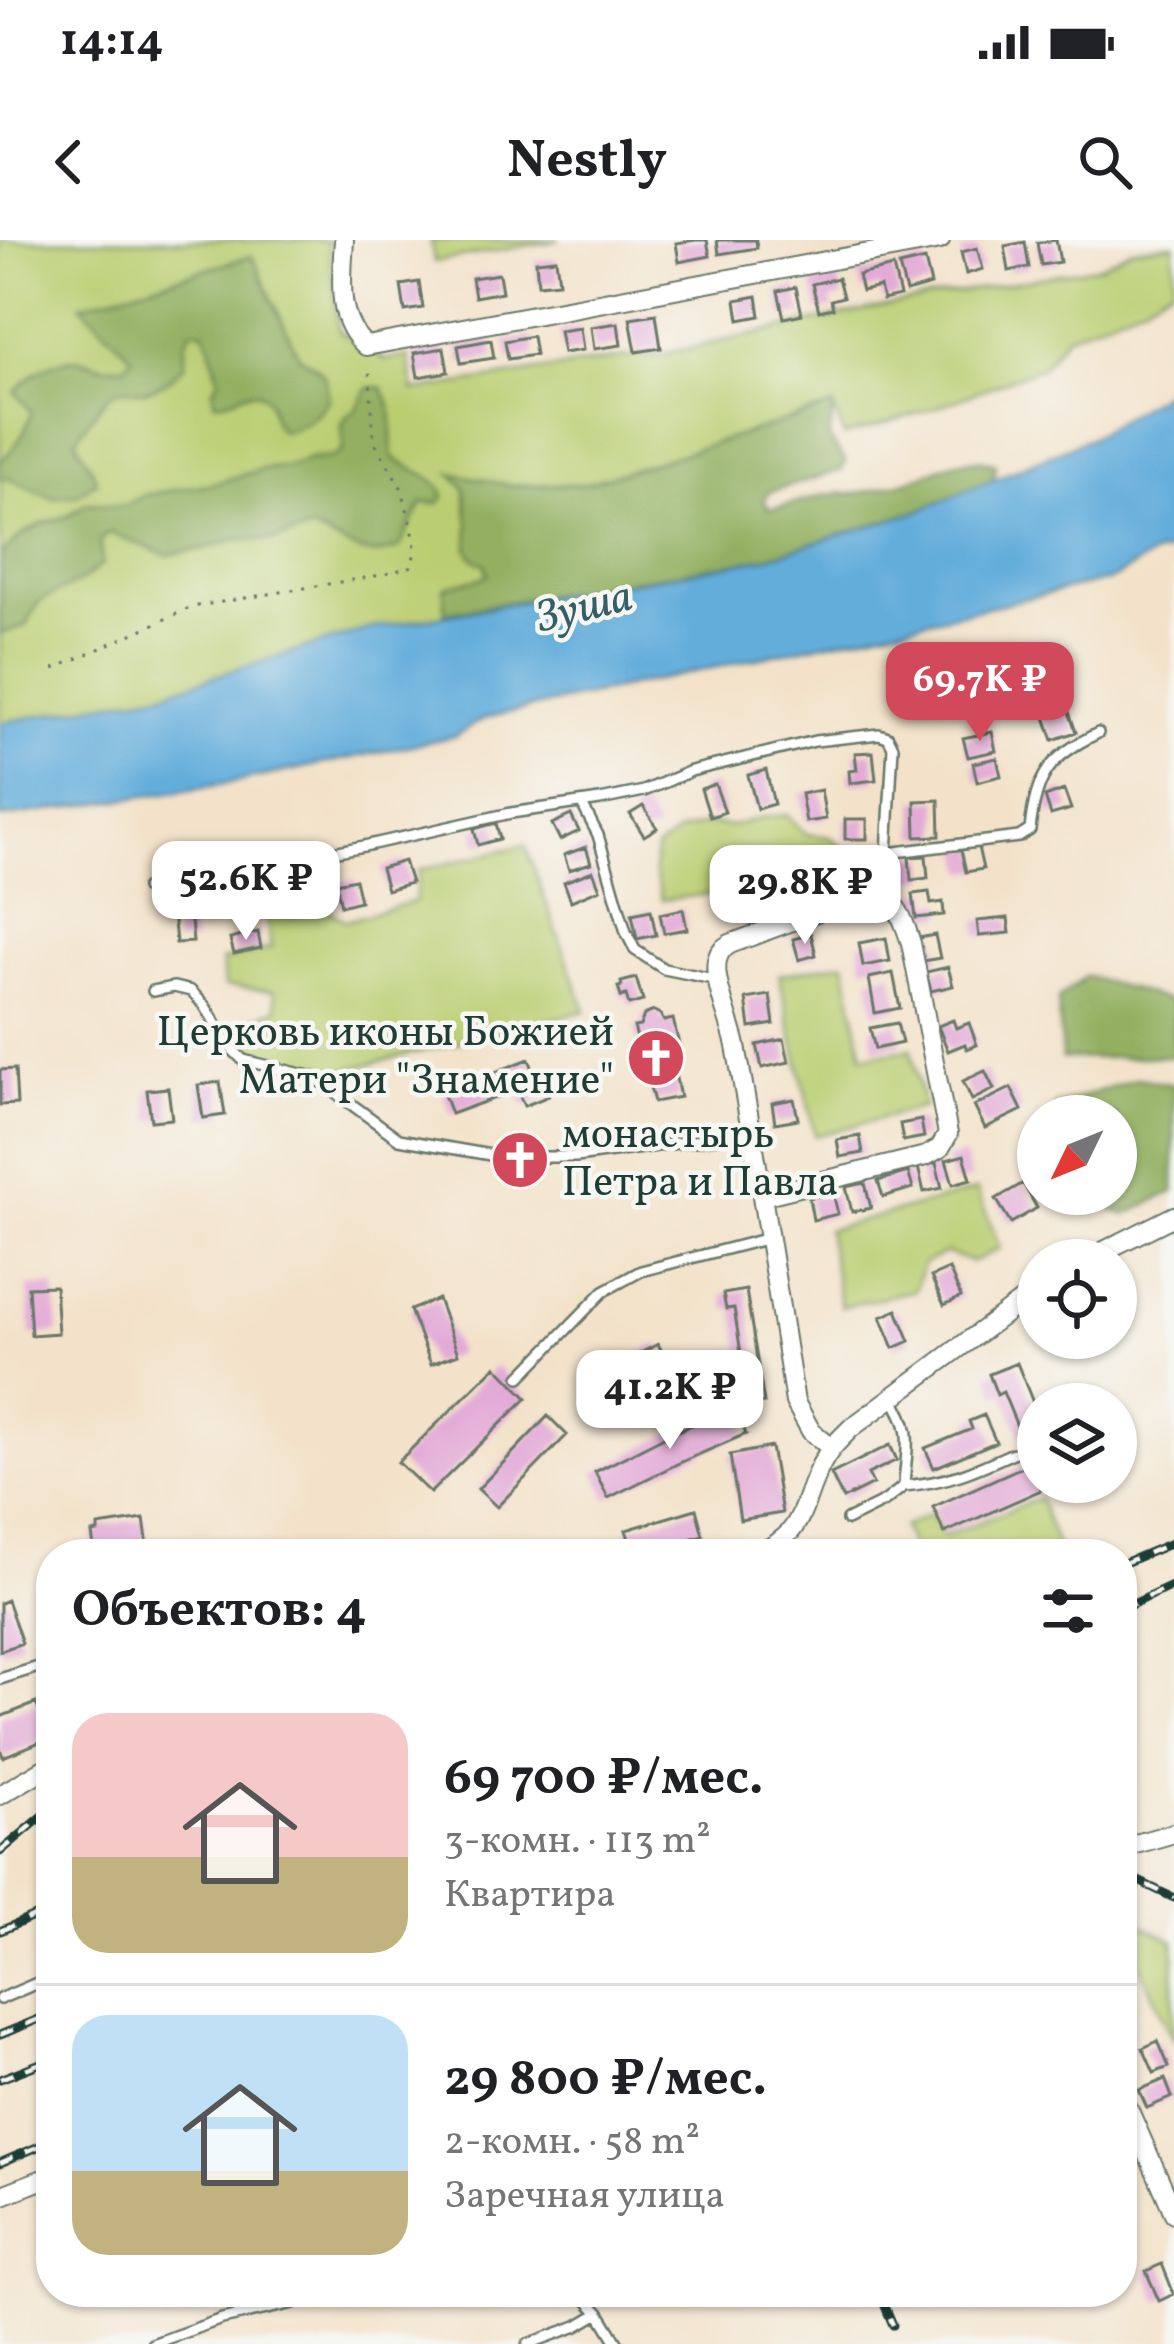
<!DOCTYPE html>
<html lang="ru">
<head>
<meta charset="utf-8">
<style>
  :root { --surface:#fff; --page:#f6f6f6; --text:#202124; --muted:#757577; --line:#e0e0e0; --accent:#d1495b }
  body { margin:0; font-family:Vollkorn,serif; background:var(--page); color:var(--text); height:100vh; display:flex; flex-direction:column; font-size:45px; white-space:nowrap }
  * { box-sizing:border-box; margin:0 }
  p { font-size:39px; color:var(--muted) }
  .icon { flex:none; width:66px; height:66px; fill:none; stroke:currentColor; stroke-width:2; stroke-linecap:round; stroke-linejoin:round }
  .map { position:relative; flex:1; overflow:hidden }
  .side { position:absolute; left:36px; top:1299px; width:1101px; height:768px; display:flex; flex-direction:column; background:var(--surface); border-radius:48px; box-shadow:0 3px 9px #0004 }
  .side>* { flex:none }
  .needle { width:78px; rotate:227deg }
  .tools { position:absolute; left:1017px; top:855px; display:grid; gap:24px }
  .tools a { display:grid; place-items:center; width:120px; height:120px; border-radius:50%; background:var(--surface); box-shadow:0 3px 9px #0004; font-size:60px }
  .price { position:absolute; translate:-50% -102px; padding:0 27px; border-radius:24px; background:#fff; color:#222; font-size:39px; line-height:78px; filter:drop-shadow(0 3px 6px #0008) }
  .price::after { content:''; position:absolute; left:50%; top:72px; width:36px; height:27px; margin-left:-18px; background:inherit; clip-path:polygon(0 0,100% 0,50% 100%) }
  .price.current { background:var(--accent); color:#fff }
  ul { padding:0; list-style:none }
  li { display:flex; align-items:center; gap:36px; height:300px; padding:0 36px }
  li+li { border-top:3px solid var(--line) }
  li span { display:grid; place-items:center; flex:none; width:336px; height:240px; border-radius:36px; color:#555 }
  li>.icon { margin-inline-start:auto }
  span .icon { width:144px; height:144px; fill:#fffc; stroke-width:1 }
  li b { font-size:51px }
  h2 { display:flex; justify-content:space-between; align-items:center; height:144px; padding:0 36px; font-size:51px }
  .status { display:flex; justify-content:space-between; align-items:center; height:84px; padding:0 60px; background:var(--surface); direction:ltr }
  .status svg { height:33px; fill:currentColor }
  header { display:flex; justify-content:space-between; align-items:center; height:156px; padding:0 36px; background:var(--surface); font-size:54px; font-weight:700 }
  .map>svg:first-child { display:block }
  .green { fill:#bacd70; stroke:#6c8552; stroke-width:3 }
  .forest { fill:#93b062; stroke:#59764b; stroke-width:3 }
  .water { fill:#64addb; stroke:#427588; stroke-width:3 }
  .building { fill:#e3aad7 }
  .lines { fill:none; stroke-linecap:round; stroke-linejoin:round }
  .service-casing { stroke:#697768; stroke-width:14 }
  .minor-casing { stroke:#697768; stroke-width:22 }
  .path { stroke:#697768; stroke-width:3; stroke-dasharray:3 9; stroke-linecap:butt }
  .service { stroke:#fff; stroke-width:9 }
  .minor { stroke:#fff; stroke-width:18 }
  .rail-casing { stroke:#1f3d34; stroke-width:9 }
  .rail { stroke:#f6f6f2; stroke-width:4.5; stroke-dasharray:14; stroke-linecap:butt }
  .labels { text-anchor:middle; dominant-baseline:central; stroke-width:9; stroke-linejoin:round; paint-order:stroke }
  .poi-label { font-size:42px; fill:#1f3d34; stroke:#f6f6f2; text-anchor:end }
  .water-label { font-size:45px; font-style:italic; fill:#345f66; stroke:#f6f6f2 }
</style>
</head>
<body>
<div class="status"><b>14:14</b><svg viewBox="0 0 49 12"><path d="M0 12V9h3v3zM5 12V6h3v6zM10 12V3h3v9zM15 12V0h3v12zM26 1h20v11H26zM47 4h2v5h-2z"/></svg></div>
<header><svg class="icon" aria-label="back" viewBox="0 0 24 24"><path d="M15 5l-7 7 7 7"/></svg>Nestly<svg class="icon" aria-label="search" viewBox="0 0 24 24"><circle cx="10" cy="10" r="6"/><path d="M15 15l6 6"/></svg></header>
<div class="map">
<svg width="1174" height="2104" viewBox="0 0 1174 2104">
  <rect width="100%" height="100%" fill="#f6f6f2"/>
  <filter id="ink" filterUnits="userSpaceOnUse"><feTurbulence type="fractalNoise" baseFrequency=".00833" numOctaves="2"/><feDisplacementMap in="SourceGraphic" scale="24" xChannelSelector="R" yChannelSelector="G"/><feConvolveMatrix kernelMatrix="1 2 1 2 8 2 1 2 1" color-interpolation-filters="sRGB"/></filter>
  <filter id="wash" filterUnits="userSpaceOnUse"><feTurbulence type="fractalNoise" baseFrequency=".004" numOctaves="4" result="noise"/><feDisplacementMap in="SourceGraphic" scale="48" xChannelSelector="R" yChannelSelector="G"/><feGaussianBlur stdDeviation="2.7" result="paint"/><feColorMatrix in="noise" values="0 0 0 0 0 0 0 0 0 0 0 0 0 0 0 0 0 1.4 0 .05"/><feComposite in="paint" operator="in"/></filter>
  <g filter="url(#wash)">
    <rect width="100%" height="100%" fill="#f3e2c9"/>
    <path class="green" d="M0,0H328L339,91L385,120L408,116L414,151L627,117L663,114L886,66L1100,26L1132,9L1174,4V45L1143,64L1066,96L1042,127L932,169L844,196L833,166L585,244L505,245L532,359L368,389L161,453L0,483Z
      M431,0H560L434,22Z
      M787,575L806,594L830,597L840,605L842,624L789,641C773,629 760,617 740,628L734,651L662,660L654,631L656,609L679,592L706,584L732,586L759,578Z
      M525,605L586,771L345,830L260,818L242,807L241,783L277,769L274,751L224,746L222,721L271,708L266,675L295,676L317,663L346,681L415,661L419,630Z
      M845,722L863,816L911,809L924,867L815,896L779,735Z
      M977,950L1000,1008L973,1022L946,1013L923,1024L915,1050L841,1067L827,990Z
      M1039,1258L1060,1314H914L903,1287L930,1274L943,1297Z
      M1126,1677L1174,1701V1801L1130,1702Z"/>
    <path class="forest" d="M252,16L298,115L318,128L325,137L329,159C319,175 300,190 281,191C268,179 275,165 263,155C248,144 234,164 214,161L213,149L219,139L209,102L203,91L192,90L185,101V125C174,136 158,150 143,151C132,151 124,146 113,152C103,157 84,188 76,199C81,215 94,226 96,242L76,255L53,258L7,238L0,239V221C16,208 27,191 31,171L15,152C31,133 60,114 86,121C105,126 103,127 125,126L132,117L81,65Z
      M381,147C397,167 390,193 393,217C410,231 436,233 444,256L439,263H422L400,306C369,325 342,302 312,290L274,300L237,299L203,309L167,315L110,293L100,299L102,324L82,340L38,362L27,385L0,394V316L23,294L44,283L68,276L87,263L124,266L145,255L216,243L262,229L287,227L311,219L334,217L343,209L342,184L347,176L357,169L368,148Z
      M834,166L829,198L845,221L842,230L769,252L764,259L769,269C791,266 811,257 833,254C850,251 834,255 852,254C866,253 883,247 897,244C933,235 956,211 996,224L993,240L916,272L765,318L445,373L444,348C458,340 473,343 488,335L485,324L474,319L468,309L469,285L465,248L451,233L513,246L585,244Z
      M1086,736L1174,762V816L1062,819L1058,759Z
      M1138,838L1174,845V951L1125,975L1077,954H1116V876H1058L1055,866Z"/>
    <path class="water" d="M1174,146V310L1155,314L1110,340L485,478L455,496L231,543L0,578V483L161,453L368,389L765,318L916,272L1090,198Z"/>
    <g id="blocks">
      <path class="building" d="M696,0H707L710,16L679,22L676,3Z
        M717,0H756L757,8L719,14Z
        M1056,0L1060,22L1041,25L1037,3Z
        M1025,2L1029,27L1009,31L1005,6Z
        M977,8L983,29L966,34L961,12Z
        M556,19L559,42L538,44L536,21Z
        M925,20L931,45L906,52L899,26Z
        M893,27L900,56L883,60L880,47L862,51L858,35Z
        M499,34L502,52L475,57L472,38Z
        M838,38L843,57L831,60L833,68L819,71L812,44Z
        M419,42L423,68L405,71L401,45Z
        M796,47L802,74L784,78L778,51Z
        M757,56L760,76L739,80L736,60Z
        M656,74L661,108L636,112L630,78Z
        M618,83L621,105L594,109L591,87Z
        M580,88L583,110L563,113L559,91Z
        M532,96L535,115L508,119L505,101Z
        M491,100L494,118L461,123L458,106Z
        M444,108L448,132L418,137L414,113Z
        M1067,466L1076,492L1053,500L1044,474Z
        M992,492L996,511L968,517L963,498Z
        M873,512L876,540L850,543L849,531L857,530L855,513Z
        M997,518L1001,536L977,542L973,523Z
        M766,530L774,564L757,569L748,535Z
        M715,544L725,572L710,577L701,549Z
        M821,550L826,579L806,582L801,554Z
        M1064,550L1071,569L1051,575L1045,557Z
        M939,560L940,596L916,597L915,561Z
        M643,566L657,588L644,596L630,574Z
        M571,575L579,591L560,600L552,584Z
        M845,579H867V599H845Z
        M496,583L500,599L478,605L474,589Z
        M586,607L591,623L569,630L564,615Z
        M978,607L983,629L966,632L961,610Z
        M926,616L928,638L911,640L909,617Z
        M404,621L411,643L387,650L381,628Z
        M321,627L327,648L305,654L300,632Z
        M593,631L600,649L571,661L564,642Z
        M764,634L771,659L755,663L749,639Z
        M355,639L360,661L341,666L336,643Z
        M929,652L931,664L943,662L944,675L916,678L913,654Z
        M683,669L687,689L664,693L660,674Z
        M190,670L193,702L176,703L173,672Z
        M651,670L656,695L637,699L632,674Z
        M1008,678L1010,693L979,696L977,681Z
        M258,692L261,708L234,714L230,699Z
        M811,694L816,715L799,720L793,699Z
        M935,695L940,718L923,721L919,698Z
        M886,698L890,721L863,726L859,703Z
        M948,727L953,746L931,751L926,732Z
        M893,733L900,768L875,773L869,738Z
        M636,738L643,761L629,765L626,755L621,757L618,747L622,746L621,742Z
        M770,755L774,784L750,788L746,759Z
        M654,771L660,774L664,781L673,779L681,813L671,815L680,857L654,862L634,787L640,786L644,775Z
        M953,780L956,788L969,783L977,805L967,809L965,804L948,811L938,786Z
        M897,783L902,803L875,809L870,788Z
        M784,799L789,822L762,828L757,805Z
        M529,819L538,842L543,840L549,856L524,866L517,850L451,874L443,852Z
        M15,829L17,864L0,865V830Z
        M985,831L994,849L972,860L963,841Z
        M220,842L225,875L203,878L198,845Z
        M168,848L172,879L151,881L147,850Z
        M1011,848L1022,870L985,888L974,866Z
        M794,859L798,879L775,883L772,863Z
        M921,880L924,897L903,901L900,884Z
        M860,896L863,913L840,917L837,900Z
        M964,915L971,939L953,944L946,920Z
        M936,923L942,948L924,952L918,927Z
        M908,932L913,948L883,957L878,941Z
        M865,943L871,968L852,972L846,947Z
        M1023,943L1037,968L1011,983L996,959Z
        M833,953L838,974L813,980L809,958Z
        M949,1029L961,1057L944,1065L931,1037Z
        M55,1046L58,1093L31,1095L28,1047Z
        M746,1050L764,1163L737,1167L734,1148L746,1146L734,1068L726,1069L723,1054Z
        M438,1059L458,1114L431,1124L410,1070Z
        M897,1070L910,1101L894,1108L881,1077Z
        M658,1104L671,1128L614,1159L601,1134Z
        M1017,1123L1038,1175V1189L1021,1196L1003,1152L997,1155L989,1134Z
        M496,1126L527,1158L430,1253L398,1222Z
        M734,1167L746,1194L679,1223L608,1258L595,1232L668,1195Z
        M984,1175L996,1202L934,1228L925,1208L972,1189L969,1181Z
        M548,1176L567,1195L497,1267L478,1249Z
        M890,1205L897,1220L868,1234L873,1244L843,1259L831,1234Z
        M771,1207L782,1273L740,1280L730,1215Z
        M1029,1224L1041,1250L944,1293L933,1267Z
        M696,1269L703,1295L656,1309L657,1313L654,1314H634L626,1290Z
        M144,1279L149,1314H118L117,1308L101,1310L100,1307L94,1308L92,1293L98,1292V1286Z
        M7,1360L22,1403L0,1411V1363Z
        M36,1463L50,1498L3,1517L0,1508V1477Z
        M1158,1801L1169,1827L1154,1833L1143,1808Z
        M1165,1839L1172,1857L1147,1868L1139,1850Z
        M1162,2024L1174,2054L1159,2061L1146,2031Z"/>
    </g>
  </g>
  <g filter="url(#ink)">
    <use href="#blocks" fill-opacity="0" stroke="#697768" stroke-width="3"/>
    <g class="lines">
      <g class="service-casing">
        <path id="service" d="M582,564L598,595L626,692L635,710L664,729L718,740
          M887,613L1019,597L1030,590C1036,535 1049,517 1098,493
          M146,648L364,606L511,573L600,560L644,551L691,531L815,501L879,494L888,497L893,507L887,613L888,659
          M153,751L174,747L191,751L205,766L230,807L243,820L314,837L399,899L502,917H576L752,893
          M520,1137L604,1051L641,1031L769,998
          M904,1246C949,1242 973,1231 1013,1213
          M847,1280L885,1261L904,1246C906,1207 915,1192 892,1158
          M0,1439L51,1423
          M0,1759L51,1737
          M599,2073L618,2104
          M152,2104L222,2079L294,2063
          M528,2104L577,2086L599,2073L579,2052"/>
      </g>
      <g class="minor-casing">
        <path id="minor" d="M344,0C342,37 335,79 366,106L940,0
          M762,956L926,916L940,908L948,894L911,703C898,663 890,647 846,661L730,704C724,708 720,710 718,717C710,736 732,784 736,806C758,924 776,1043 795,1162L811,1191L831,1208
          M1086,1020L1174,976
          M757,1314C807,1293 800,1265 821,1225C828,1210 839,1200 851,1188L1038,1049
          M0,1555L51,1525
          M1122,1608L1174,1593
          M1122,1855L1174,1973
          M0,1956L51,1936"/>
      </g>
      <path class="path" d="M54,429L192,367L382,335L413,326L415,301L402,249L374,201L369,125"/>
      <use href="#service" class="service"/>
      <use href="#minor" class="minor"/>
      <g class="rail-casing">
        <path id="rail" d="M1122,1324L1174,1302
          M1122,1369L1174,1345
          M1122,1432L1128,1429
          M0,1612L51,1569
          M1122,1633L1174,1658
          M0,1691L51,1669
          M0,1795L51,1774
          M0,1839L51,1819
          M0,1923L51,1901
          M879,2052L893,2085"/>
      </g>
      <use href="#rail" class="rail"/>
    </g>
  </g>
  <defs>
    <g id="church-disc" transform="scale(3)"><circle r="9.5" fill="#d1495b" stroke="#f6f6f2"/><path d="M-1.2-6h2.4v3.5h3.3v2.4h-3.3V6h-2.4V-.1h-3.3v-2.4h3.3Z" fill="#fff"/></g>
  </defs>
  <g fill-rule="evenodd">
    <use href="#church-disc" x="656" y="818"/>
    <use href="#church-disc" x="520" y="920"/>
  </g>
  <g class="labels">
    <g class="poi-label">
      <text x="614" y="794">Церковь иконы Божией<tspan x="614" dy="48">Матери "Знамение"</tspan></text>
      <text x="562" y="896" text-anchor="start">монастырь<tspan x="562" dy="48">Петра и Павла</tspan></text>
    </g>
    <g class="water-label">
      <text transform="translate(585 369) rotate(-14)">Зуша</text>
    </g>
  </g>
</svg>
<div class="tools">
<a><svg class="needle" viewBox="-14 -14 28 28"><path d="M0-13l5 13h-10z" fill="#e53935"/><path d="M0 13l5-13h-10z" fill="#757577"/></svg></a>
<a><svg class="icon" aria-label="locate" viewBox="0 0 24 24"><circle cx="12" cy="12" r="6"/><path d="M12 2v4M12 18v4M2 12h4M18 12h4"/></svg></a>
<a><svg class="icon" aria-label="layers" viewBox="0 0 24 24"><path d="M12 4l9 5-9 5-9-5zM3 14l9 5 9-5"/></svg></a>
</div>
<b class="price current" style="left:980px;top:504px">69.7K ₽</b>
<b class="price" style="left:246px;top:703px">52.6K ₽</b>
<b class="price" style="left:805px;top:707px">29.8K ₽</b>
<b class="price" style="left:670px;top:1212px">41.2K ₽</b>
<section class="side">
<h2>Объектов: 4<svg class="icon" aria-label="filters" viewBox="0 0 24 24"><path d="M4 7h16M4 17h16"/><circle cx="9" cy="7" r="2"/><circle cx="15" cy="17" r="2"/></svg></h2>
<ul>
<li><span style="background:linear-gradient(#f6c9c9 60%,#c2b280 0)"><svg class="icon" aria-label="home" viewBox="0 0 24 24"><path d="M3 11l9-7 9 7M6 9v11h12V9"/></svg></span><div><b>69 700 ₽/мес.</b><p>3-комн. · 113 m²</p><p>Квартира</p></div></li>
<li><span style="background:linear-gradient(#bfe0f5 65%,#c2b280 0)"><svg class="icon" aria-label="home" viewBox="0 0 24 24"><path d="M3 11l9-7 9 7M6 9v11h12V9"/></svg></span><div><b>29 800 ₽/мес.</b><p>2-комн. · 58 m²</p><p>Заречная улица</p></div></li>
</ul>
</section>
</div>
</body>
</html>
